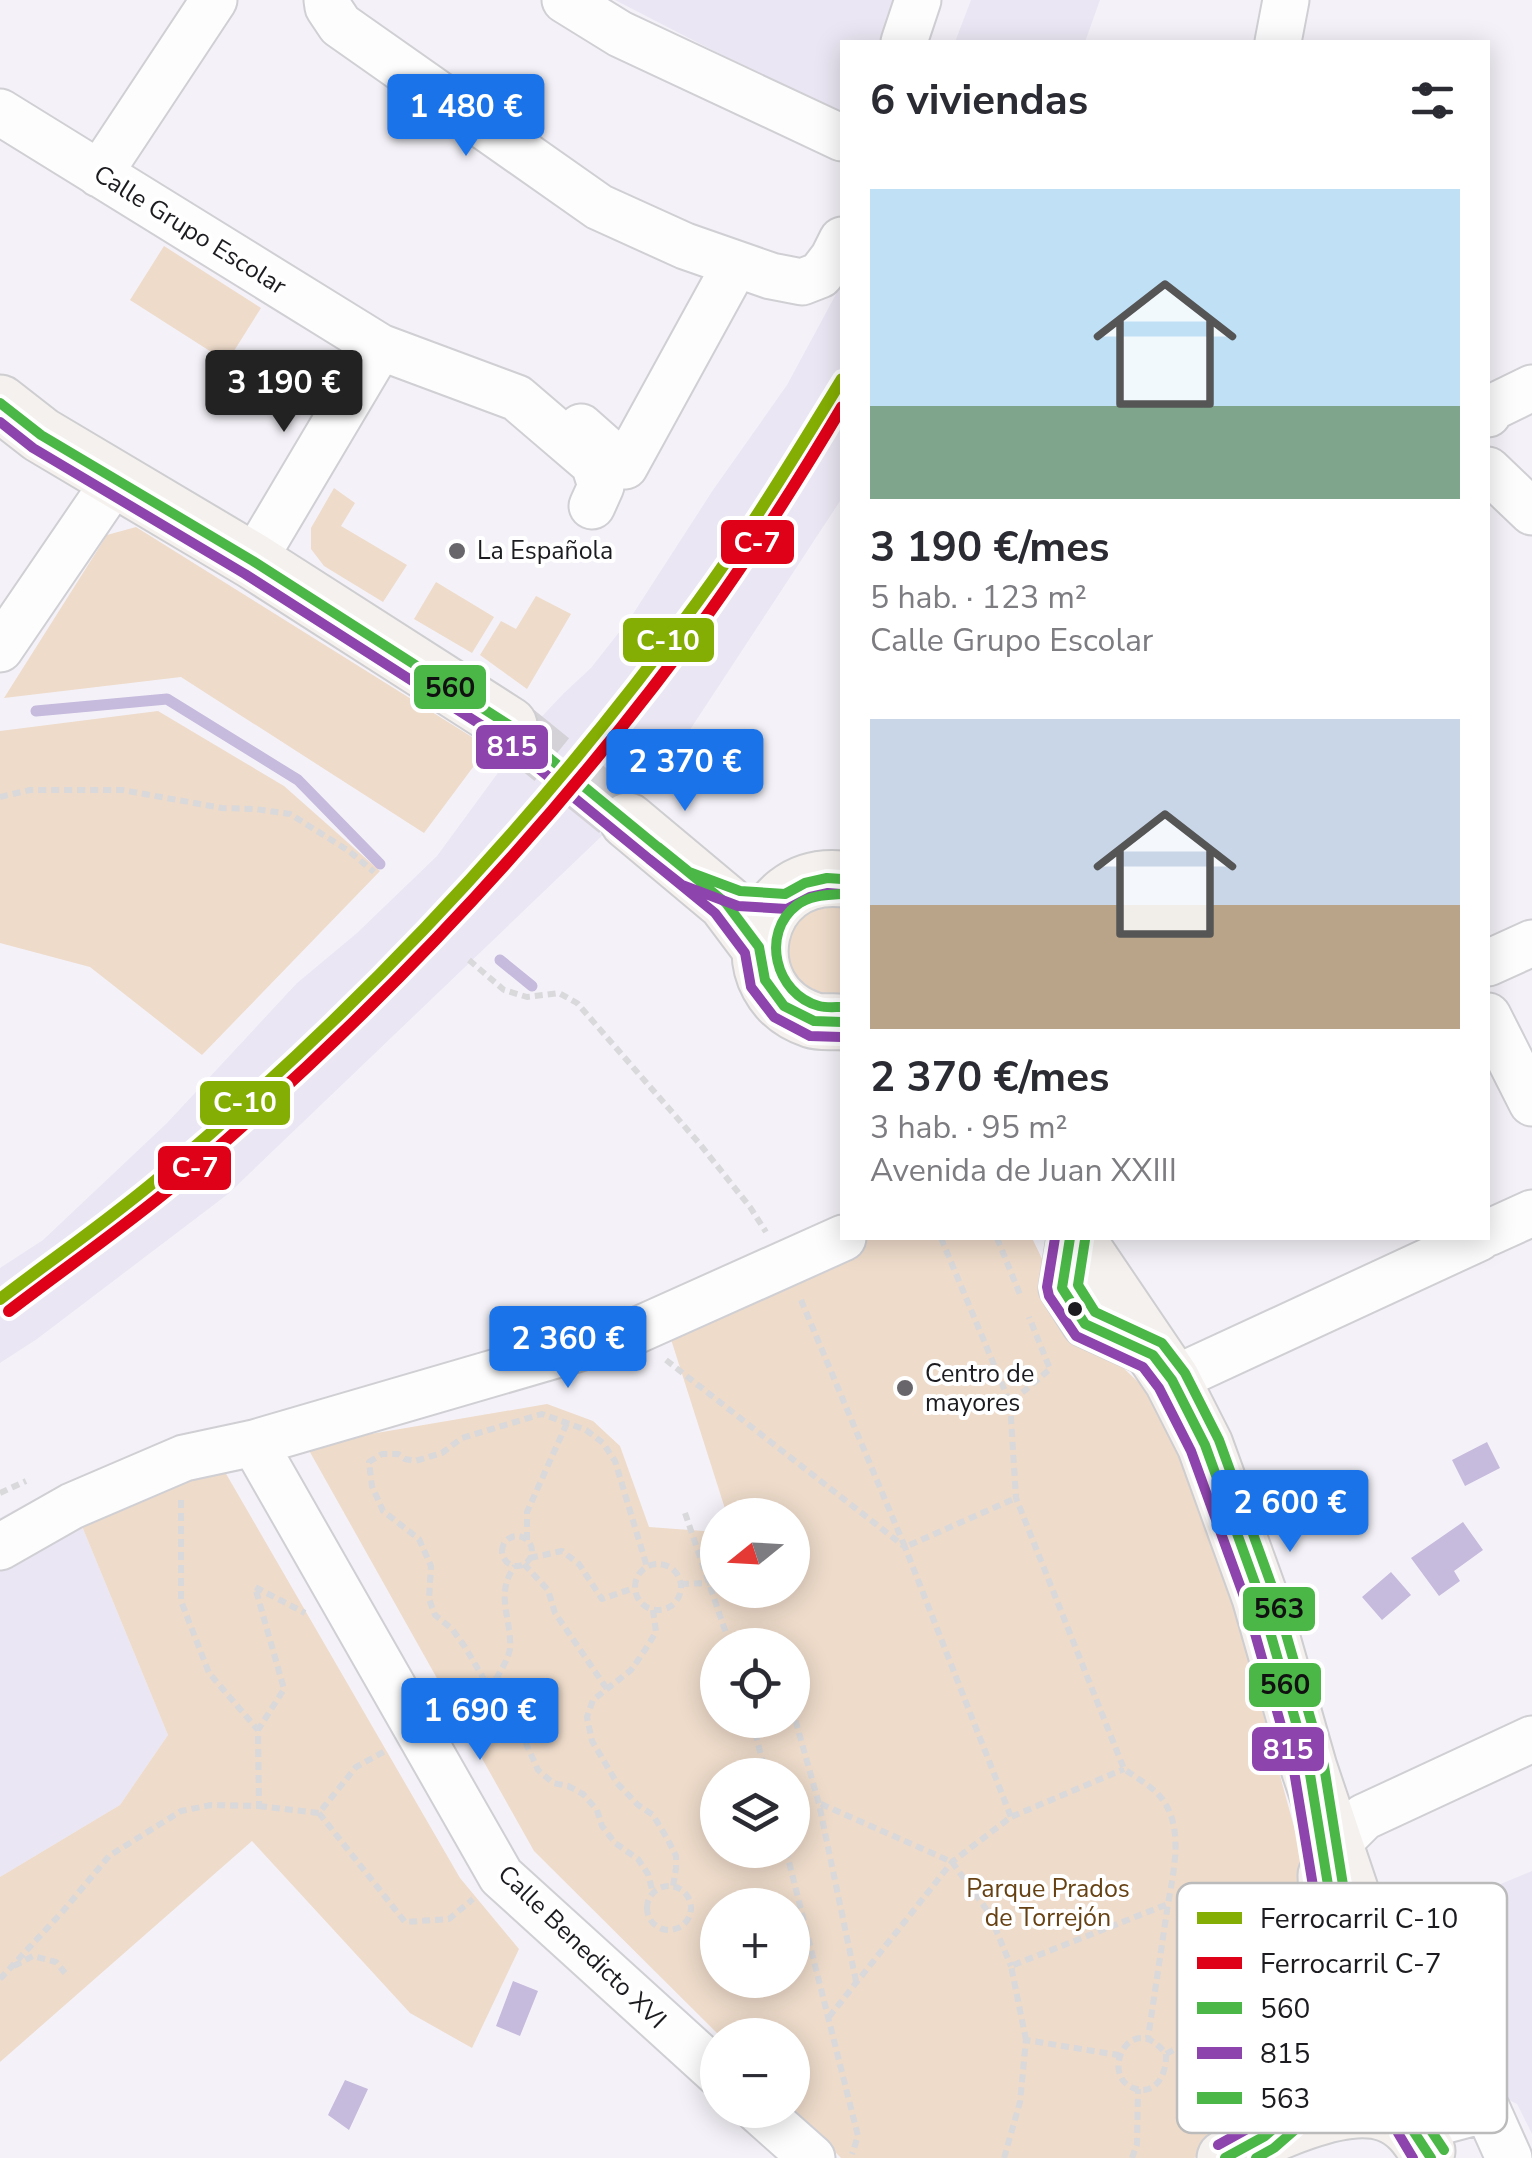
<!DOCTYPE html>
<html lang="es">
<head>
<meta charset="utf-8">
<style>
  :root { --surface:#fff; --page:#f7f7f7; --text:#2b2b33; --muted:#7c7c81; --accent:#1a73e8 }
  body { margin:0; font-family:"Nunito Sans",sans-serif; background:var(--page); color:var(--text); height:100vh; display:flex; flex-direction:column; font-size:38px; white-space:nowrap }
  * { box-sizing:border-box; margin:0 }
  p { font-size:32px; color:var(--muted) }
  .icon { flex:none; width:55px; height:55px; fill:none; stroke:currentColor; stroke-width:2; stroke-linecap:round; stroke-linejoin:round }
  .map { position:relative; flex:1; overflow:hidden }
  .panel { position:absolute; left:840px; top:40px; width:650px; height:1200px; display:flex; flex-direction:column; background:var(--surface); border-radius:0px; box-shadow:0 5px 25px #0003 }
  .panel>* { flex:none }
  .needle { width:65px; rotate:252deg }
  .tools { position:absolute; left:700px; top:1498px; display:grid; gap:20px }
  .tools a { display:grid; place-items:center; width:110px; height:110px; border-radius:50%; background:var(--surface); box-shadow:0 5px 25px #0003; font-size:50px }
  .price { position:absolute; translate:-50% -85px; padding:0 22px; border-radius:10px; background:var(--accent); color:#fff; font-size:32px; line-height:65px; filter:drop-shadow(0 2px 5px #0008) }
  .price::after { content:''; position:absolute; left:50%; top:60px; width:30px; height:22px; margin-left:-15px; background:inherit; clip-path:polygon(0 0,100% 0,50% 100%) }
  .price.on { background:#222; color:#fff }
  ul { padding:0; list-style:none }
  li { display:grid; align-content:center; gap:20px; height:530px; padding:0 30px }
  li span { display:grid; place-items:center; height:310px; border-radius:0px; color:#555 }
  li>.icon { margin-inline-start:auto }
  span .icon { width:180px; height:180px; fill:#fffc; stroke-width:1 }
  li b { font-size:42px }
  h2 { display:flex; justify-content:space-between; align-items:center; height:120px; padding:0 30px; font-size:42px }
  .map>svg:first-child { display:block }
  .built { fill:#eae6f3 }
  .green { fill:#eedbca; fill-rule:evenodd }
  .water { fill:#c6badd }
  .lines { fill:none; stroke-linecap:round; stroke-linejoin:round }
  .stream { stroke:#c6badd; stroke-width:11 }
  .major-tunnel { stroke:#d4d2d7; stroke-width:55; stroke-dasharray:55 28; stroke-linecap:butt }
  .minor-casing { stroke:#d0cfd3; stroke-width:49 }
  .major-casing { stroke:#cecdd0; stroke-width:59 }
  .path { stroke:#d9d8da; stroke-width:6; stroke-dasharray:8 5; stroke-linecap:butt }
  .minor { stroke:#fdfdfe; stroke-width:45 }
  .major { stroke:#f5f1ee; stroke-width:55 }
  .bus-1-casing { stroke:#fff; stroke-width:18 }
  .bus-2-casing { stroke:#fff; stroke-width:18 }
  .bus-3-casing { stroke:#fff; stroke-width:18 }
  .bus-1 { stroke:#4ab747; stroke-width:10 }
  .bus-2 { stroke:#8e44ad; stroke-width:10 }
  .bus-3 { stroke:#4ab747; stroke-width:10 }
  .rail-1-casing { stroke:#fff; stroke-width:20 }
  .rail-2-casing { stroke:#fff; stroke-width:20 }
  .rail-1 { stroke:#84ae03; stroke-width:12 }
  .rail-2 { stroke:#de0118; stroke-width:12 }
  .poi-dot { fill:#68666b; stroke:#fff; stroke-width:4 }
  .bus-dot { fill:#1c1b1f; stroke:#fff; stroke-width:4 }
  .labels { text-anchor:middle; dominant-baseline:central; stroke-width:8; stroke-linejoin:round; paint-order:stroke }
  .street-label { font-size:25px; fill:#1c1b1f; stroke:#fff }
  .poi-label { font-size:25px; fill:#1c1b1f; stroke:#fff; text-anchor:start }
  .park-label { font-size:25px; fill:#664113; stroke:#fff }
  .key { fill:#fff; stroke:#bbbbbc; stroke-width:2.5 }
  .key-label { font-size:28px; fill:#1c1b1f }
  .line-badge { stroke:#fff; stroke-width:4 }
  .badge-label { font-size:28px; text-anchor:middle; font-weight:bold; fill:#fff }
  .pale-badge-label { font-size:28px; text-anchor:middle; font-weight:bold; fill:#111 }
</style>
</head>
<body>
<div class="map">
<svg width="1532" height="2158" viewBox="0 0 1532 2158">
  <rect width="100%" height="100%" fill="#f4f2f8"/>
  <path class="built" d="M615,0H901L884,42H842V117Z
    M971,0H1100L1085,42H955Z
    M842,283V498L680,745L607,831L228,1194L37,1339L0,1363V1268L43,1240L167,1123L297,983L357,933L437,856L530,729L564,693L591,668L631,617L713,490L787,385Z
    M63,1484L77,1514L168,1735L120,1805L0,1877V1518Z
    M1532,1871V2134L1517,2104L1451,2070L1399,1926Z"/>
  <path class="green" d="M164,246L261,308L227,362L130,300Z
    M334,488L355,503L341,526L407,565L383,602L324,566L311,549V528Z
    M136,527L488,747L424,833L181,677L4,698L107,535Z
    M436,582L494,617L472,653L414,619Z
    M536,596L571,614L527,689L480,655L501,621L516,629Z
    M158,711L284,786L380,871L202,1055L90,967L0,943V731Z
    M842,898V1004L788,985L783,924L797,908Z
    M870,1238H1032L1057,1290L1082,1329L1152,1395L1181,1446L1237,1619L1299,1845L1308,1968L1299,2069L1242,2133L1194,2158H841L793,2108L792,2035H719L534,1851L306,1445L547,1404L593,1421L620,1446L649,1527L717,1532L718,1590H792V1515H727L669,1333ZM718,1645H792V1720H718ZM718,1775H792V1850H718ZM718,1905H792V1980H718Z
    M191,1469L225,1472L460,1878L519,1949L472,2048L410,2013L252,1841L0,2062V1877L120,1805L168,1735L77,1514Z"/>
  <path class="water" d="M1487,1442L1500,1468L1465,1486L1452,1460Z
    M1463,1522L1483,1550L1454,1571L1460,1581L1439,1596L1411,1558Z
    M1391,1572L1411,1595L1382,1620L1362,1597Z
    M513,1981L538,1991L520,2036L496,2026Z
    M345,2080L368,2089L349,2130L328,2115Z"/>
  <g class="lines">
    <path class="stream" d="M36,711L167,699L298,780L380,864
      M500,960L532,986"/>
    <path class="major-tunnel" d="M509,725L628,821"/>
    <g class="minor-casing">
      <path id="minor" d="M327,0L328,7L340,25L599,207L685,246L771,276L802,282L820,275L833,258L842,240
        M565,0L620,34L842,138
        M904,42L918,0
        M1278,42L1286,0
        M0,112L380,347L517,398L594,464L601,486L592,506
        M99,174L214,0
        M1488,414L1489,409L1532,388
        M581,427L625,466L726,282
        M1488,470L1532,512
        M253,561L380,347
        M0,649L116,479
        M1488,963L1532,943
        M1488,1016L1532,1103
        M1488,1233L1532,1213
        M1070,1238L1062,1288L1085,1324L1153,1355
        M1172,1380L1479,1238
        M254,1443L501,1876L718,2073
        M0,1547L72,1506L184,1458L254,1443L631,1333L843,1238
        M1336,1845L1364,1817L1532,1739
        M758,2110L812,2158
        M1412,2129L1487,2109L1509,2158"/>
    </g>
    <g class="major-casing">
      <path id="major" d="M0,403L41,435L253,561L509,725
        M628,821L726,903L759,947
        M842,879C752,870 728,992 812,1020C821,1023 833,1021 842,1022
        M1076,1238L1172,1380L1205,1445L1260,1597L1309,1768L1380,1979L1412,2129
        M1265,2136L1301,2105L1317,2080L1331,2041L1326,1875
        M1225,2158C1263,2137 1344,2097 1388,2114C1407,2121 1417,2136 1427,2151"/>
    </g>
    <path class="path" d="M0,797L30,790H122L222,808L255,809L290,814L349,851L374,872
      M469,960L504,990L527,997L559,993L577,1003L699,1143L750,1207L766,1232
      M941,1238L1010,1403L1050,1369L1029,1317
      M997,1238L1021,1297
      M801,1300L905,1547L1016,1498
      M666,1360L905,1547L1011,1817
      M1010,1403L1016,1498L1124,1769C1134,1776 1146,1783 1156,1792C1186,1821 1174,1869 1168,1904
      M0,1493L26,1481
      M181,1500V1601L209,1673L258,1730
      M685,1513L730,1645
      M502 1551a15 15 0 1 1 30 0a15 15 0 1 1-30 0Z
      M527,1540V1512L567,1423
      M530,1558L562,1551L579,1564L602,1599L634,1588
      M524,1564L548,1590L555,1613L607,1689
      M635 1587a23 23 0 1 1 46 0a23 23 0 1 1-46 0Z
      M681,1584L709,1583
      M653,1610L656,1632L645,1650L631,1670L593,1700L587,1717L592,1741L617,1783L638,1805L653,1815L668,1840L676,1856V1868L673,1887
      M496,1679C501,1670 509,1658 510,1648C512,1619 494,1594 515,1566
      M477 1696a17 17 0 1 1 34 0a17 17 0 1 1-34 0Z
      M485,1681L465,1647L452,1629L435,1615L429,1599L431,1566L419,1539L383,1511L372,1486L369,1462L382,1454H398L405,1459L415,1461L442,1453L462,1438L542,1414L586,1430L603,1443L615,1461L647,1567
      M792,1708L819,1804L856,1981
      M504,1710L519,1728L538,1770L553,1783L568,1786L583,1794L597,1810L602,1826L615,1843L638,1859L648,1874L653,1893
      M752,1720L766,1775
      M821,1804L952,1862L989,1913L1011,1966
      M259,1806L319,1813L356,1767L387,1750
      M319,1813L405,1922L449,1919L473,1899
      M786,1850L858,2136L852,2154
      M647 1908a22 22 0 1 1 44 0a22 22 0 1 1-44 0Z
      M14,1966L33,1956L56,1962L65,1973
      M0,1979L64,1910L109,1856L181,1811L211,1805L259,1806L258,1730L284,1689L255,1587L305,1613
      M829,2017L952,1862L1011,1817L1124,1769
      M1026,2040L1011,1966L1168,1904L1148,2038
      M1166,2054C1167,2071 1158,2095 1136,2089C1097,2078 1130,2007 1166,2054L1222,2023L1288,2006
      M1004,2158L1020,2102L1026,2040L1118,2055
      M1132,2158L1137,2144L1138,2089"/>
    <use href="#minor" class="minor"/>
    <use href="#major" class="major"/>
    <g class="bus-1-casing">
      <path id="bus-1" d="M0,403L41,435L253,561L509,725L726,903L759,947L765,980L784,1006L814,1021L842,1022
        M658,847L689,872L740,891L785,894L805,883L827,878L842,879
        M1070,1238L1062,1288L1085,1324L1153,1355L1172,1380L1205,1445L1260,1597L1309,1768L1328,1885L1331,2041L1317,2080L1301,2105L1265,2136L1225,2158
        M1364,1929L1380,1979L1412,2129L1431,2158"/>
    </g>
    <g class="bus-2-casing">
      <path id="bus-2" d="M0,422L33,448L245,574L500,737L715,913L745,953L751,987L774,1017L810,1036L841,1037
        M649,859L682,885L738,906L787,909L810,897L828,893L841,894
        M1055,1238L1047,1287L1049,1296L1076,1336L1143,1367L1159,1388L1191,1451L1246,1602L1294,1771L1313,1886L1316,2039L1303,2073L1290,2095L1256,2124L1218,2145
        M1350,1934L1365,1983L1398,2133L1413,2158"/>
    </g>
    <g class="bus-3-casing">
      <path id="bus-3" d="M842,894C827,895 810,895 797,905C760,933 775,994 819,1006C826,1008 835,1007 842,1007
        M1085,1240L1078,1285L1095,1312L1162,1343L1185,1373L1219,1440L1274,1592L1324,1766L1343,1885L1346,2043L1330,2087L1313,2114L1274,2148L1256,2158
        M1378,1924L1395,1976L1426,2123L1444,2150"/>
    </g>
    <use href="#bus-1" class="bus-1"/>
    <use href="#bus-2" class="bus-2"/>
    <use href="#bus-3" class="bus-3"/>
    <g class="rail-1-casing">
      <path id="rail-1" d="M0,1299C56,1256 115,1216 168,1170C367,1002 544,812 698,601C750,530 796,454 842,379"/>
    </g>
    <g class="rail-2-casing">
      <path id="rail-2" d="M9,1311C65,1268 123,1228 177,1183C377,1013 557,822 711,610C758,544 801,476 842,407"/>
    </g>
    <use href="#rail-1" class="rail-1"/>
    <use href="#rail-2" class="rail-2"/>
  </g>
  <g class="poi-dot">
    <circle cx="457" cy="551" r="10"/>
    <circle cx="905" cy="1388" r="10"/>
  </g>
  <circle class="bus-dot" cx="1075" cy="1309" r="9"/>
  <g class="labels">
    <g class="street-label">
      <text transform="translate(190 230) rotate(32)">Calle Grupo Escolar</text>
      <text transform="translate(582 1947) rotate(44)">Calle Benedicto XVI</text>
    </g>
    <g class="poi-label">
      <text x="477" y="551">La Española</text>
      <text x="925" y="1374">Centro de<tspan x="925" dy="29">mayores</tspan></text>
    </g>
    <g class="park-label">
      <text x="1048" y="1889">Parque Prados<tspan x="1048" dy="29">de Torrejón</tspan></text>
    </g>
  </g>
  <rect x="1177" y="1883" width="330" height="250" rx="15" class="key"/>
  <rect x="1197" y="1912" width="45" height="12" fill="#84ae03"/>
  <rect x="1197" y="1957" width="45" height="12" fill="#de0118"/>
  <rect x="1197" y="2002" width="45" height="12" fill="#4ab747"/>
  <rect x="1197" y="2047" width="45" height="12" fill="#8e44ad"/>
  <rect x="1197" y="2092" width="45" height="12" fill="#4ab747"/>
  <g class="key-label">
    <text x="1260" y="1928">Ferrocarril C-10</text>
    <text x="1260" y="1973">Ferrocarril C-7</text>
    <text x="1260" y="2018">560</text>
    <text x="1260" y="2063">815</text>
    <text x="1260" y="2108">563</text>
  </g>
  <g class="line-badge">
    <rect x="719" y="518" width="77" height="48" rx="10" fill="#de0118"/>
    <rect x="621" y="616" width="95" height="48" rx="10" fill="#84ae03"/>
    <rect x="412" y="663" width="76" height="48" rx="10" fill="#4ab747"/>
    <rect x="474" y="723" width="76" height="48" rx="10" fill="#8e44ad"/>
    <rect x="198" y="1079" width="94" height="48" rx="10" fill="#84ae03"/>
    <rect x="156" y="1144" width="77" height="48" rx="10" fill="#de0118"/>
    <rect x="1241" y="1585" width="76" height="48" rx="10" fill="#4ab747"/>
    <rect x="1247" y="1661" width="76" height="48" rx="10" fill="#4ab747"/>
    <rect x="1250" y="1725" width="76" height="48" rx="10" fill="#8e44ad"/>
  </g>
  <g class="badge-label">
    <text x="757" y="552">C-7</text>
    <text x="668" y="650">C-10</text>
    <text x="512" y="756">815</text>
    <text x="245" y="1112">C-10</text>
    <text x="195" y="1177">C-7</text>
    <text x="1288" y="1759">815</text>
  </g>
  <g class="pale-badge-label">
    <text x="450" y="697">560</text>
    <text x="1279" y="1618">563</text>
    <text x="1285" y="1694">560</text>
  </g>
</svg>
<div class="tools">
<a><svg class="needle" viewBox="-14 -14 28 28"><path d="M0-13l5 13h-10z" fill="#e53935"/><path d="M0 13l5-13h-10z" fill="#7c7c81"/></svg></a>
<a><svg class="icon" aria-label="locate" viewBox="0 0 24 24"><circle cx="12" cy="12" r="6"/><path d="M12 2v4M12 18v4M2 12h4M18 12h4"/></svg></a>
<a><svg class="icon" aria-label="layers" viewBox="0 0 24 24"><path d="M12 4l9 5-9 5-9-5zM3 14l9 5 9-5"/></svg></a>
<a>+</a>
<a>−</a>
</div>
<b class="price" style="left:466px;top:159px">1 480 €</b>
<b class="price on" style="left:284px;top:435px">3 190 €</b>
<b class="price" style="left:685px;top:814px">2 370 €</b>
<b class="price" style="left:568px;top:1391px">2 360 €</b>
<b class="price" style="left:1290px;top:1555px">2 600 €</b>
<b class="price" style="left:480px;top:1763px">1 690 €</b>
<section class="panel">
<h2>6 viviendas<svg class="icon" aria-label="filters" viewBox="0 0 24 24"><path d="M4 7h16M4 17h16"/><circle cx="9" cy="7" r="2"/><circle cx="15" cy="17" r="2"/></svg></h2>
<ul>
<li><span style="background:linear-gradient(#bfe0f5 70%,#7fa58c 0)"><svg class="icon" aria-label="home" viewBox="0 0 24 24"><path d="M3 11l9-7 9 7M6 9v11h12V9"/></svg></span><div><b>3 190 €/mes</b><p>5 hab. · 123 m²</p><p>Calle Grupo Escolar</p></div></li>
<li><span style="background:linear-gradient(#c9d6e8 60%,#b9a48a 0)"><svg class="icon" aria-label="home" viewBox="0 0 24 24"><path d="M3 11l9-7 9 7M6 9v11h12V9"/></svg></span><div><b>2 370 €/mes</b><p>3 hab. · 95 m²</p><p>Avenida de Juan XXIII</p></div></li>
</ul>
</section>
</div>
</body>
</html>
